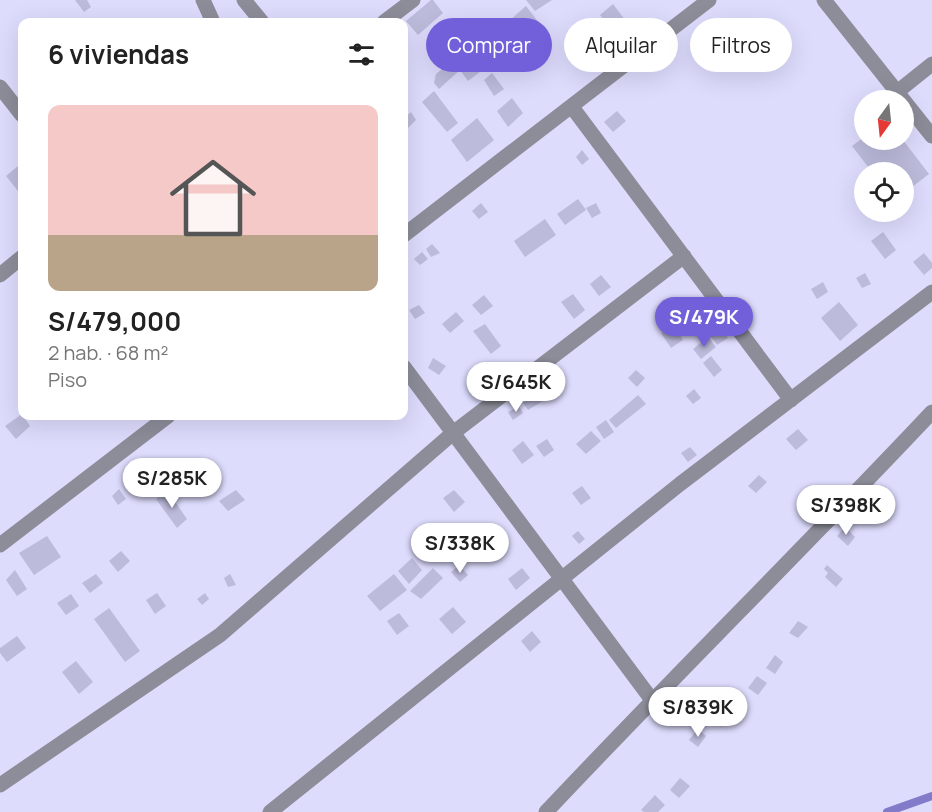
<!DOCTYPE html>
<html lang="es">
<head>
<meta charset="utf-8">
<style>
  :root { --surface:#fff; --page:#f2f2f2; --text:#222; --muted:#767676; --accent:#7260da }
  body { margin:0; font-family:Manrope,sans-serif; background:var(--page); color:var(--text); height:100vh; display:flex; flex-direction:column; font-size:22px; white-space:nowrap }
  * { box-sizing:border-box; margin:0 }
  p { font-size:20px; color:var(--muted) }
  .icon { flex:none; width:33px; height:33px; fill:none; stroke:currentColor; stroke-width:2; stroke-linecap:round; stroke-linejoin:round }
  .map { position:relative; flex:1; overflow:hidden }
  .sheet { position:absolute; left:18px; top:18px; width:390px; height:402px; display:flex; flex-direction:column; background:var(--surface); border-radius:12px; box-shadow:0 6px 24px #0002 }
  .sheet>* { flex:none }
  .hud { position:absolute; left:426px; top:18px; width:416px; height:54px; display:flex; gap:12px }
  .needle { width:39px; rotate:195deg }
  .tools { position:absolute; left:854px; top:90px; display:grid; gap:12px }
  .tools a { display:grid; place-items:center; width:60px; height:60px; border-radius:50%; background:var(--surface); box-shadow:0 6px 24px #0002; font-size:30px }
  .price { position:absolute; translate:-50% -51px; padding:0 14px; border-radius:21px; background:#fff; color:#222; font-size:20px; line-height:39px; filter:drop-shadow(0 2px 3px #0008) }
  .price::after { content:''; position:absolute; left:50%; top:36px; width:18px; height:14px; margin-left:-9px; background:inherit; clip-path:polygon(0 0,100% 0,50% 100%) }
  .price.on { background:var(--accent); color:#fff }
  ul { padding:0; list-style:none }
  li { display:grid; align-content:center; gap:12px; height:318px; padding:0 30px }
  li span { display:grid; place-items:center; height:186px; border-radius:12px; color:#555 }
  li>.icon { margin-inline-start:auto }
  span .icon { width:108px; height:108px; fill:#fffc; stroke-width:1 }
  li b { font-size:26px }
  h2 { display:flex; justify-content:space-between; align-items:center; height:72px; padding:0 30px; font-size:26px }
  .pill { padding:0 21px; border-radius:27px; background:var(--surface); box-shadow:0 6px 24px #0002; font-size:21px; line-height:54px }
  .pill.on { background:var(--accent); color:#fff }
  .map>svg:first-child { display:block }
  .lines { fill:none; stroke-linecap:round; stroke-linejoin:round }
  .stream { stroke:#817bca; stroke-width:8 }
  .building { fill:#bcbbdb }
  .minor { stroke:#8d8d9a; stroke-width:15 }
</style>
</head>
<body>
<div class="map">
<svg width="932" height="812" viewBox="0 0 932 812">
  <rect width="100%" height="100%" fill="#dddcfd"/>
  <g class="lines">
    <path class="stream" d="M887,812L932,796"/>
  </g>
  <path class="building" d="M75,0H87L91,7L84,12Z
    M431,0H433L443,13L418,35L406,21Z
    M526,0H552L535,11Z
    M613,4L632,29L618,40L600,15Z
    M526,6L540,24L524,38L510,20Z
    M498,26L514,45L489,66L479,55L492,45L486,38Z
    M476,57L485,68L468,81L460,70Z
    M452,61L460,70L439,89L434,83L436,74Z
    M492,73L504,89L494,96L484,80Z
    M434,91L458,123L447,132L422,102Z
    M512,98L523,113L508,127L497,111Z
    M617,111L626,121L613,132L604,122Z
    M411,112L416,120L404,132V118Z
    M477,118L494,140L467,162L451,140Z
    M864,137V140H903L929,174L903,194V172H872L852,146Z
    M582,150L589,159L582,165L576,157Z
    M18,166L22,171V196L6,176Z
    M578,199L586,210L565,225L557,214Z
    M481,203L488,212L479,219L472,211Z
    M596,203L601,213L592,218L586,208Z
    M545,219L556,235L525,257L514,241Z
    M883,232L896,250L885,259L871,241Z
    M432,244L440,253L431,257L426,249Z
    M422,252L428,259L420,265L414,259Z
    M924,253L932,263V268L924,275L913,262Z
    M865,273L871,284L862,288L856,278Z
    M601,275L611,287L599,296L590,284Z
    M823,282L828,292L817,299L811,289Z
    M573,294L585,310L574,319L561,302Z
    M484,295L493,306L481,315L472,305Z
    M839,302L858,325L840,341L821,318Z
    M419,305L425,313L415,319L409,310Z
    M456,312L464,321L450,333L442,324Z
    M485,324L501,346L491,354L473,331Z
    M674,325L683,340L671,348L661,333Z
    M721,327L728,338L717,345L710,335Z
    M708,337L716,347L701,359L693,349Z
    M711,356L722,370L714,377L703,363Z
    M433,358L446,366L439,375L428,368Z
    M636,370L645,378L637,387L628,378Z
    M694,389L701,398L693,404L686,396Z
    M538,393L543,401L528,410L523,403Z
    M638,395L646,404L616,428L609,420Z
    M519,406L523,413L513,420L508,412Z
    M22,414L30,426L16,439L5,426Z
    M606,420L614,432L604,439L596,427Z
    M798,429L808,440L796,450L786,439Z
    M591,431L601,441L586,454L576,444Z
    M547,439L554,450L544,457L536,446Z
    M523,441L534,455L522,464L512,450Z
    M690,447L697,455L688,462L681,453Z
    M759,475L767,482L756,493L748,486Z
    M582,486L591,498L581,505L572,493Z
    M119,489L126,499L118,505L112,496Z
    M167,490L187,519L177,528L156,499Z
    M236,490L245,500L228,511L219,501Z
    M454,490L465,502L454,512L443,498Z
    M845,527L855,537L848,546L837,536Z
    M578,531L585,539L579,544L572,536Z
    M47,536L61,557L34,575L19,553Z
    M442,538L451,548L439,561L429,551Z
    M121,551L130,561L118,572L109,561Z
    M412,558L422,570L409,584L398,571Z
    M459,565L468,575L460,582L451,572Z
    M827,565L843,579L836,587L825,577L828,573L824,569Z
    M433,568L443,578L421,599L410,591Z
    M522,568L530,578L516,590L508,579Z
    M15,570L27,589L17,596L6,580Z
    M96,574L103,583L90,593L82,583Z
    M230,574L236,585L228,587L224,578Z
    M394,574L407,590L380,611L367,596Z
    M157,593L166,606L155,614L146,600Z
    M205,593L209,599L202,605L197,599Z
    M71,594L79,606L66,615L57,603Z
    M453,607L466,622L452,634L439,619Z
    M109,608L140,651L125,662L94,619Z
    M399,613L409,626L397,635L387,621Z
    M798,621L808,627L798,638L789,633Z
    M532,631L541,642L530,652L521,641Z
    M17,636L26,648L7,662L0,653V648Z
    M775,655L783,662L775,674L766,668Z
    M76,661L93,682L79,694L62,672Z
    M757,676L767,683L758,695L748,688Z
    M727,698L737,706L721,727L711,719Z
    M698,729L706,736L698,747L689,740Z
    M680,778L690,786L679,798L670,790Z
    M655,795L665,805L658,812H644L641,810Z"/>
  <g class="lines">
    <path class="minor" d="M203,0L213,22
      M244,0L262,22
      M824,0L932,136
      M384,22L413,0
      M0,87L22,115
      M897,92L932,64
      M572,107L791,400
      M404,235L709,0
      M0,275L22,257
      M404,367L652,700
      M0,545L168,416
      M0,785L220,635L453,433L684,256
      M270,812L680,484L932,292
      M546,812C673,677 805,547 932,412"/>
  </g>
</svg>
<div class="tools">
<a><svg class="needle" viewBox="-14 -14 28 28"><path d="M0-13l5 13h-10z" fill="#e53935"/><path d="M0 13l5-13h-10z" fill="#767676"/></svg></a>
<a><svg class="icon" aria-label="locate" viewBox="0 0 24 24"><circle cx="12" cy="12" r="6"/><path d="M12 2v4M12 18v4M2 12h4M18 12h4"/></svg></a>
</div>
<b class="price on" style="left:704px;top:348px">S/479K</b>
<b class="price" style="left:516px;top:413px">S/645K</b>
<b class="price" style="left:172px;top:509px">S/285K</b>
<b class="price" style="left:846px;top:536px">S/398K</b>
<b class="price" style="left:460px;top:574px">S/338K</b>
<b class="price" style="left:698px;top:738px">S/839K</b>
<div class="hud">
<a class="pill on">Comprar</a>
<a class="pill">Alquilar</a>
<a class="pill">Filtros</a>
</div>
<section class="sheet">
<h2>6 viviendas<svg class="icon" aria-label="filters" viewBox="0 0 24 24"><path d="M4 7h16M4 17h16"/><circle cx="9" cy="7" r="2"/><circle cx="15" cy="17" r="2"/></svg></h2>
<ul>
<li><span style="background:linear-gradient(#f6c9c9 70%,#b9a48a 0)"><svg class="icon" aria-label="home" viewBox="0 0 24 24"><path d="M3 11l9-7 9 7M6 9v11h12V9"/></svg></span><div><b>S/479,000</b><p>2 hab. · 68 m²</p><p>Piso</p></div></li>
</ul>
</section>
</div>
</body>
</html>
